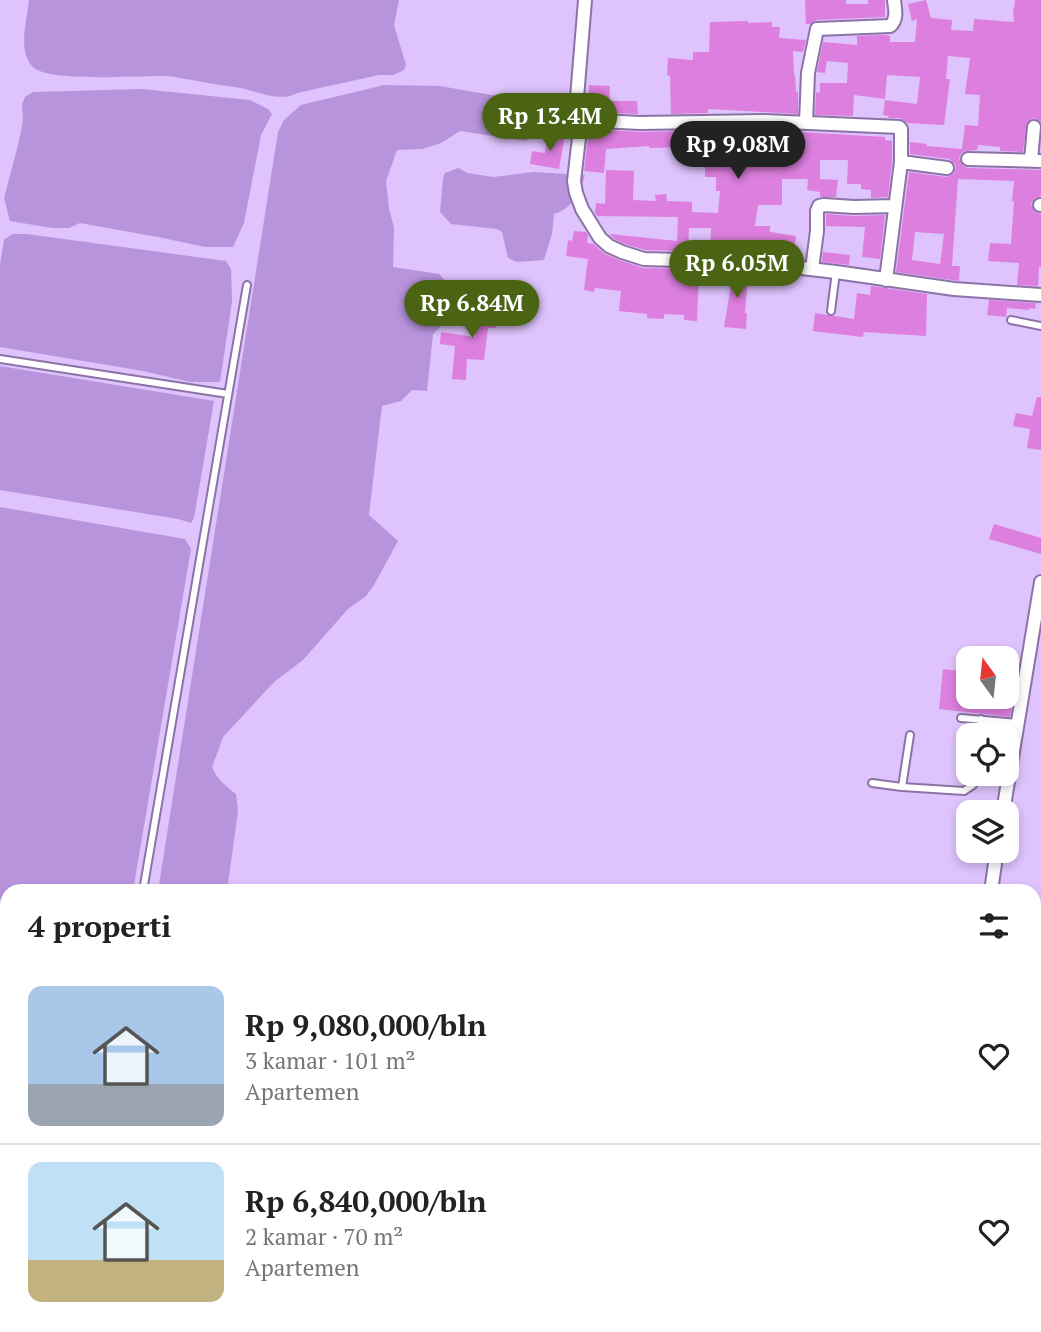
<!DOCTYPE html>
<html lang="id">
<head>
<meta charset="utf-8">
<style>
  :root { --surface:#fff; --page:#f6f6f6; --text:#222; --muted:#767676; --line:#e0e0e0; --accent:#4a6414 }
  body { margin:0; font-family:"PT Serif",serif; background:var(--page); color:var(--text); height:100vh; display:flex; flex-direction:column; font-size:26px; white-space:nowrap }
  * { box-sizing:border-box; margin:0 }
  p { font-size:23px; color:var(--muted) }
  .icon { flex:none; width:38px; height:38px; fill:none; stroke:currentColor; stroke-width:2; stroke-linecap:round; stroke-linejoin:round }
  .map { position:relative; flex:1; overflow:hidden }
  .panel { position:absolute; left:0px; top:884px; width:1041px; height:450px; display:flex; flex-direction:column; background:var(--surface); border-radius:21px 21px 0 0; box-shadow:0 4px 10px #0003 }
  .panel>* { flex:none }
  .needle { width:46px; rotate:345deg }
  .controls { position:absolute; left:956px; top:646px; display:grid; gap:14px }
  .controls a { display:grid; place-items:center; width:63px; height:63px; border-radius:14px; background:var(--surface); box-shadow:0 4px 10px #0003; font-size:35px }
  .price { position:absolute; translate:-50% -60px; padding:0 16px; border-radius:24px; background:var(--accent); color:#fff; font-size:23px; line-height:46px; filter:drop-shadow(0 2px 4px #0008) }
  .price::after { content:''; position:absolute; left:50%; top:42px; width:21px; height:16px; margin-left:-10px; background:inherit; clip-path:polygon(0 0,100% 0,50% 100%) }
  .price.on { background:#222; color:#fff }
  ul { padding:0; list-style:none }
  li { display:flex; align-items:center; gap:21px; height:175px; padding:0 28px }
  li+li { border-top:2px solid var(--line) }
  li span { display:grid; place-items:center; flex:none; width:196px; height:140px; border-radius:14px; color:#555 }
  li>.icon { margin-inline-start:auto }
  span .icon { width:84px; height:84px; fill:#fffc; stroke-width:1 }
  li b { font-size:30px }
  h2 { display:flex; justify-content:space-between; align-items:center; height:84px; padding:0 28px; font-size:30px }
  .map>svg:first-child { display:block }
  .green { fill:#b894dd }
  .building { fill:#dd7fdf; fill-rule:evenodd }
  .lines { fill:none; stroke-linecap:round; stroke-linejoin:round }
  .service-casing { stroke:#8c73a7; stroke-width:10 }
  .minor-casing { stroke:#8c73a7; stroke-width:16 }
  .service { stroke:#fff; stroke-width:6 }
  .minor { stroke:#fff; stroke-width:12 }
</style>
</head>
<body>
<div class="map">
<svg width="1041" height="1332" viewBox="0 0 1041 1332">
  <rect width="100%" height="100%" fill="#dec3fc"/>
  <path class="green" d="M29,0H399L394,25L406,65L404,70L393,75H379L297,93C282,102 261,93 245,89C231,86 217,85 203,82C190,80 178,77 166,76C141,75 49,83 33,67C17,50 27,21 29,0Z
    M384,85L440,86L532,102L531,127L527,141L460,131L441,143L423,149L397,150L386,181L389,208L394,228L393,267L439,274L455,291L456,307L450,317L433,334L427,391L412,390L401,401L382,406L369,515L398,541L374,585L366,596L348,609L303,660L274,682L223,737L212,767C217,779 225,786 236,794L238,811L227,891H158L278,132L284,120L301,105Z
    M142,89L250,100L268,109L272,114L261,135L244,223L233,247H205L163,238L80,223L69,228H52L10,221L4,198L18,145L23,121L22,104L25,97L33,92Z
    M458,168L468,173L493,177L533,172L585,175C580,193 573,208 554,214L552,234L544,260L517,262L508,258L502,232L497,229L451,224L440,212L443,178L445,173Z
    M12,234H27L226,261L231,269L232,302L220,382H190L143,371L0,347V264L4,240Z
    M0,366L214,401L194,518L191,523L178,519L0,490Z
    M0,507L185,539L191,549L133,891H7V1045L0,1043Z
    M553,1326H715L717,1332H551Z"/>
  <path class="building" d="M805,0H846V4H868V0H885V17L817,20L810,24H806Z
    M926,0L931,18L952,20L951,30L973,31L974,19L1014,22L1013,8H1014L1015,0H1041V122L1034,118L1027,123L1023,152L1000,151V147L978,145L977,150L964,151L960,155L959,159L963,166L968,168L1041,170V196L1035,198L1031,204L1035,212L1041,214V267H1039L1038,286L1017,285L1019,263L988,261L990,243L1011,244L1014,201H1012L1014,181L958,179L952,266H960L959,281L896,272L909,172L947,177L953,174L956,168L955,164L949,159L910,154V142L927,144L926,146L962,149L965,125L978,126L980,95L965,94L970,58L948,56L946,79H950L944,125L907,123L900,118H888L889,116L883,115L885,100L917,104L920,77L887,75L885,99L854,95L853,116L815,115L816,92L820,93V83H847L848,63L827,61L825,73L817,72L823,42L857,45V36L885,35L890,36V42H915L917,19L912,21L908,4ZM915,232L944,234L940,264L912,260Z
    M748,21V23L772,22V27H780L779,38L806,40L803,52L793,51L794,75H795L796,92H798V114L708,109V113L671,114L670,76L667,75L668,58L693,60V52H709L710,22Z
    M589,85L610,86L609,101H637L638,114L588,112Z
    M589,129L640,132L728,130V134L751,132V130H764L885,137V140L892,141V161L888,197L871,198V190L861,189V184H847L848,160H820V179L838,180L836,197H820V192L807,190L808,179H782V205H758L755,226H770V232L796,236L794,250L780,249L779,257L749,253L710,252L711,228H689L688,251L645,250L625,244L614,239L610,234L677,241L678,217L597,216L595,213L596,203L605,204L606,170L634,171L633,200L656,201L655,195L666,194L667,201L692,202V212L718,213L720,191H716V177H705V161H692V147L649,148V146L606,149L604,173L584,171Z
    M548,133L565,135L559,169L530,164L532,151L545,153Z
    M826,214L854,216L885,215L880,259L862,257L865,227L826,226Z
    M574,231L586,232L588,235L587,243L593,244L605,254L619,260L643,268L686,269V272L699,273L697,321L684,320V315L664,314V319L647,318V314L619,311L621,291L595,288L594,292L584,290L588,259L566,256L568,240L572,241Z
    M823,252L850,255L849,265L822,262Z
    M730,270L751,271L747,286L745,313H747L746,329L724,327L731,285H729Z
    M871,286L927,294L926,336L864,332L863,337L813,331L815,313L854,319L857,293L870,295Z
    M989,300L1036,303L1035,309L1029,308V310L1007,308L1006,317L987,315Z
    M480,302L498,303L496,328H488L484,360L467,359L466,380L452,379L455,346L440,344L441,332L475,337Z
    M1037,397H1041V450L1027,448L1030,429L1013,426L1016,413L1032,416Z
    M994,524L1041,538V554L989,539Z
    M943,669L968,672V696H1013L1010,717L939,709Z"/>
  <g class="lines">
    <g class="service-casing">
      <path id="service" d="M831,311L836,272
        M1011,320L1041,326
        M0,359L228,394
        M961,718L1018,723
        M910,735L902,787L964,791L973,785L975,774
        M979,735L981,719
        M872,783L902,787
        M143,891L247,285"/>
    </g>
    <g class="minor-casing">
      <path id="minor" d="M585,0L576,110L577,116L581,120L574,181L576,193L582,209L600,238L609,246L622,252L644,259L749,262L836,272L954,289L1041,295
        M581,120L640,123L764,121L899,127L901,129V162L886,280
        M806,123L808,73L817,29L890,26C898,19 895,9 894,0
        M968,159L1041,161
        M1031,160L1034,127
        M901,162L947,168
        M1040,205H1041
        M812,269L817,231V211L819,206L824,205L854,207L895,206
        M1003,812L1041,582
        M991,891L997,850
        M0,1051L7,1052
        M163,1326V1332
        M544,1332L545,1326
        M967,1332V1326"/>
    </g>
    <use href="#service" class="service"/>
    <use href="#minor" class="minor"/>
  </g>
</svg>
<div class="controls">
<a><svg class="needle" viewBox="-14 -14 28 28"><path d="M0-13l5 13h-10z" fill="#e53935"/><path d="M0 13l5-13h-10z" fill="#767676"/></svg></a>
<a><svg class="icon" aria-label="locate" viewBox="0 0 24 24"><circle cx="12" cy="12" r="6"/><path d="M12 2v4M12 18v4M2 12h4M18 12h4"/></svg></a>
<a><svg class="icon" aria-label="layers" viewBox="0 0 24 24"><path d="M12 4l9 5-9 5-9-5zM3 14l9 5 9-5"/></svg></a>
</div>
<b class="price" style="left:550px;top:153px">Rp 13.4M</b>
<b class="price on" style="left:738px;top:181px">Rp 9.08M</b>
<b class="price" style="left:737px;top:300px">Rp 6.05M</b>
<b class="price" style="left:472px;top:340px">Rp 6.84M</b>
<section class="panel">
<h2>4 properti<svg class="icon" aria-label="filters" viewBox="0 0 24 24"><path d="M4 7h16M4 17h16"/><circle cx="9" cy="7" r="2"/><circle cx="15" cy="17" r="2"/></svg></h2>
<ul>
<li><span style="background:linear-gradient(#a9c7e8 70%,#9aa5b1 0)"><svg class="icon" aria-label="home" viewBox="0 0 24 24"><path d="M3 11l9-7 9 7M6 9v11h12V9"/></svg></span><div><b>Rp 9,080,000/bln</b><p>3 kamar · 101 m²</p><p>Apartemen</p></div><svg class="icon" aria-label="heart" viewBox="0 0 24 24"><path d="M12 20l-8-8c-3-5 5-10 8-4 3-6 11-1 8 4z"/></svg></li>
<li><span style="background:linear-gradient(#bfe0f5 70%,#c2b280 0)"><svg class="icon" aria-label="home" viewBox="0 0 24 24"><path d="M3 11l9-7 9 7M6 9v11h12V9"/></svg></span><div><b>Rp 6,840,000/bln</b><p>2 kamar · 70 m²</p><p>Apartemen</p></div><svg class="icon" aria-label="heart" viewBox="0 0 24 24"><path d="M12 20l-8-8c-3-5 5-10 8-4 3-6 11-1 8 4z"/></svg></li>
</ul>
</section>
</div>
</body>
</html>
